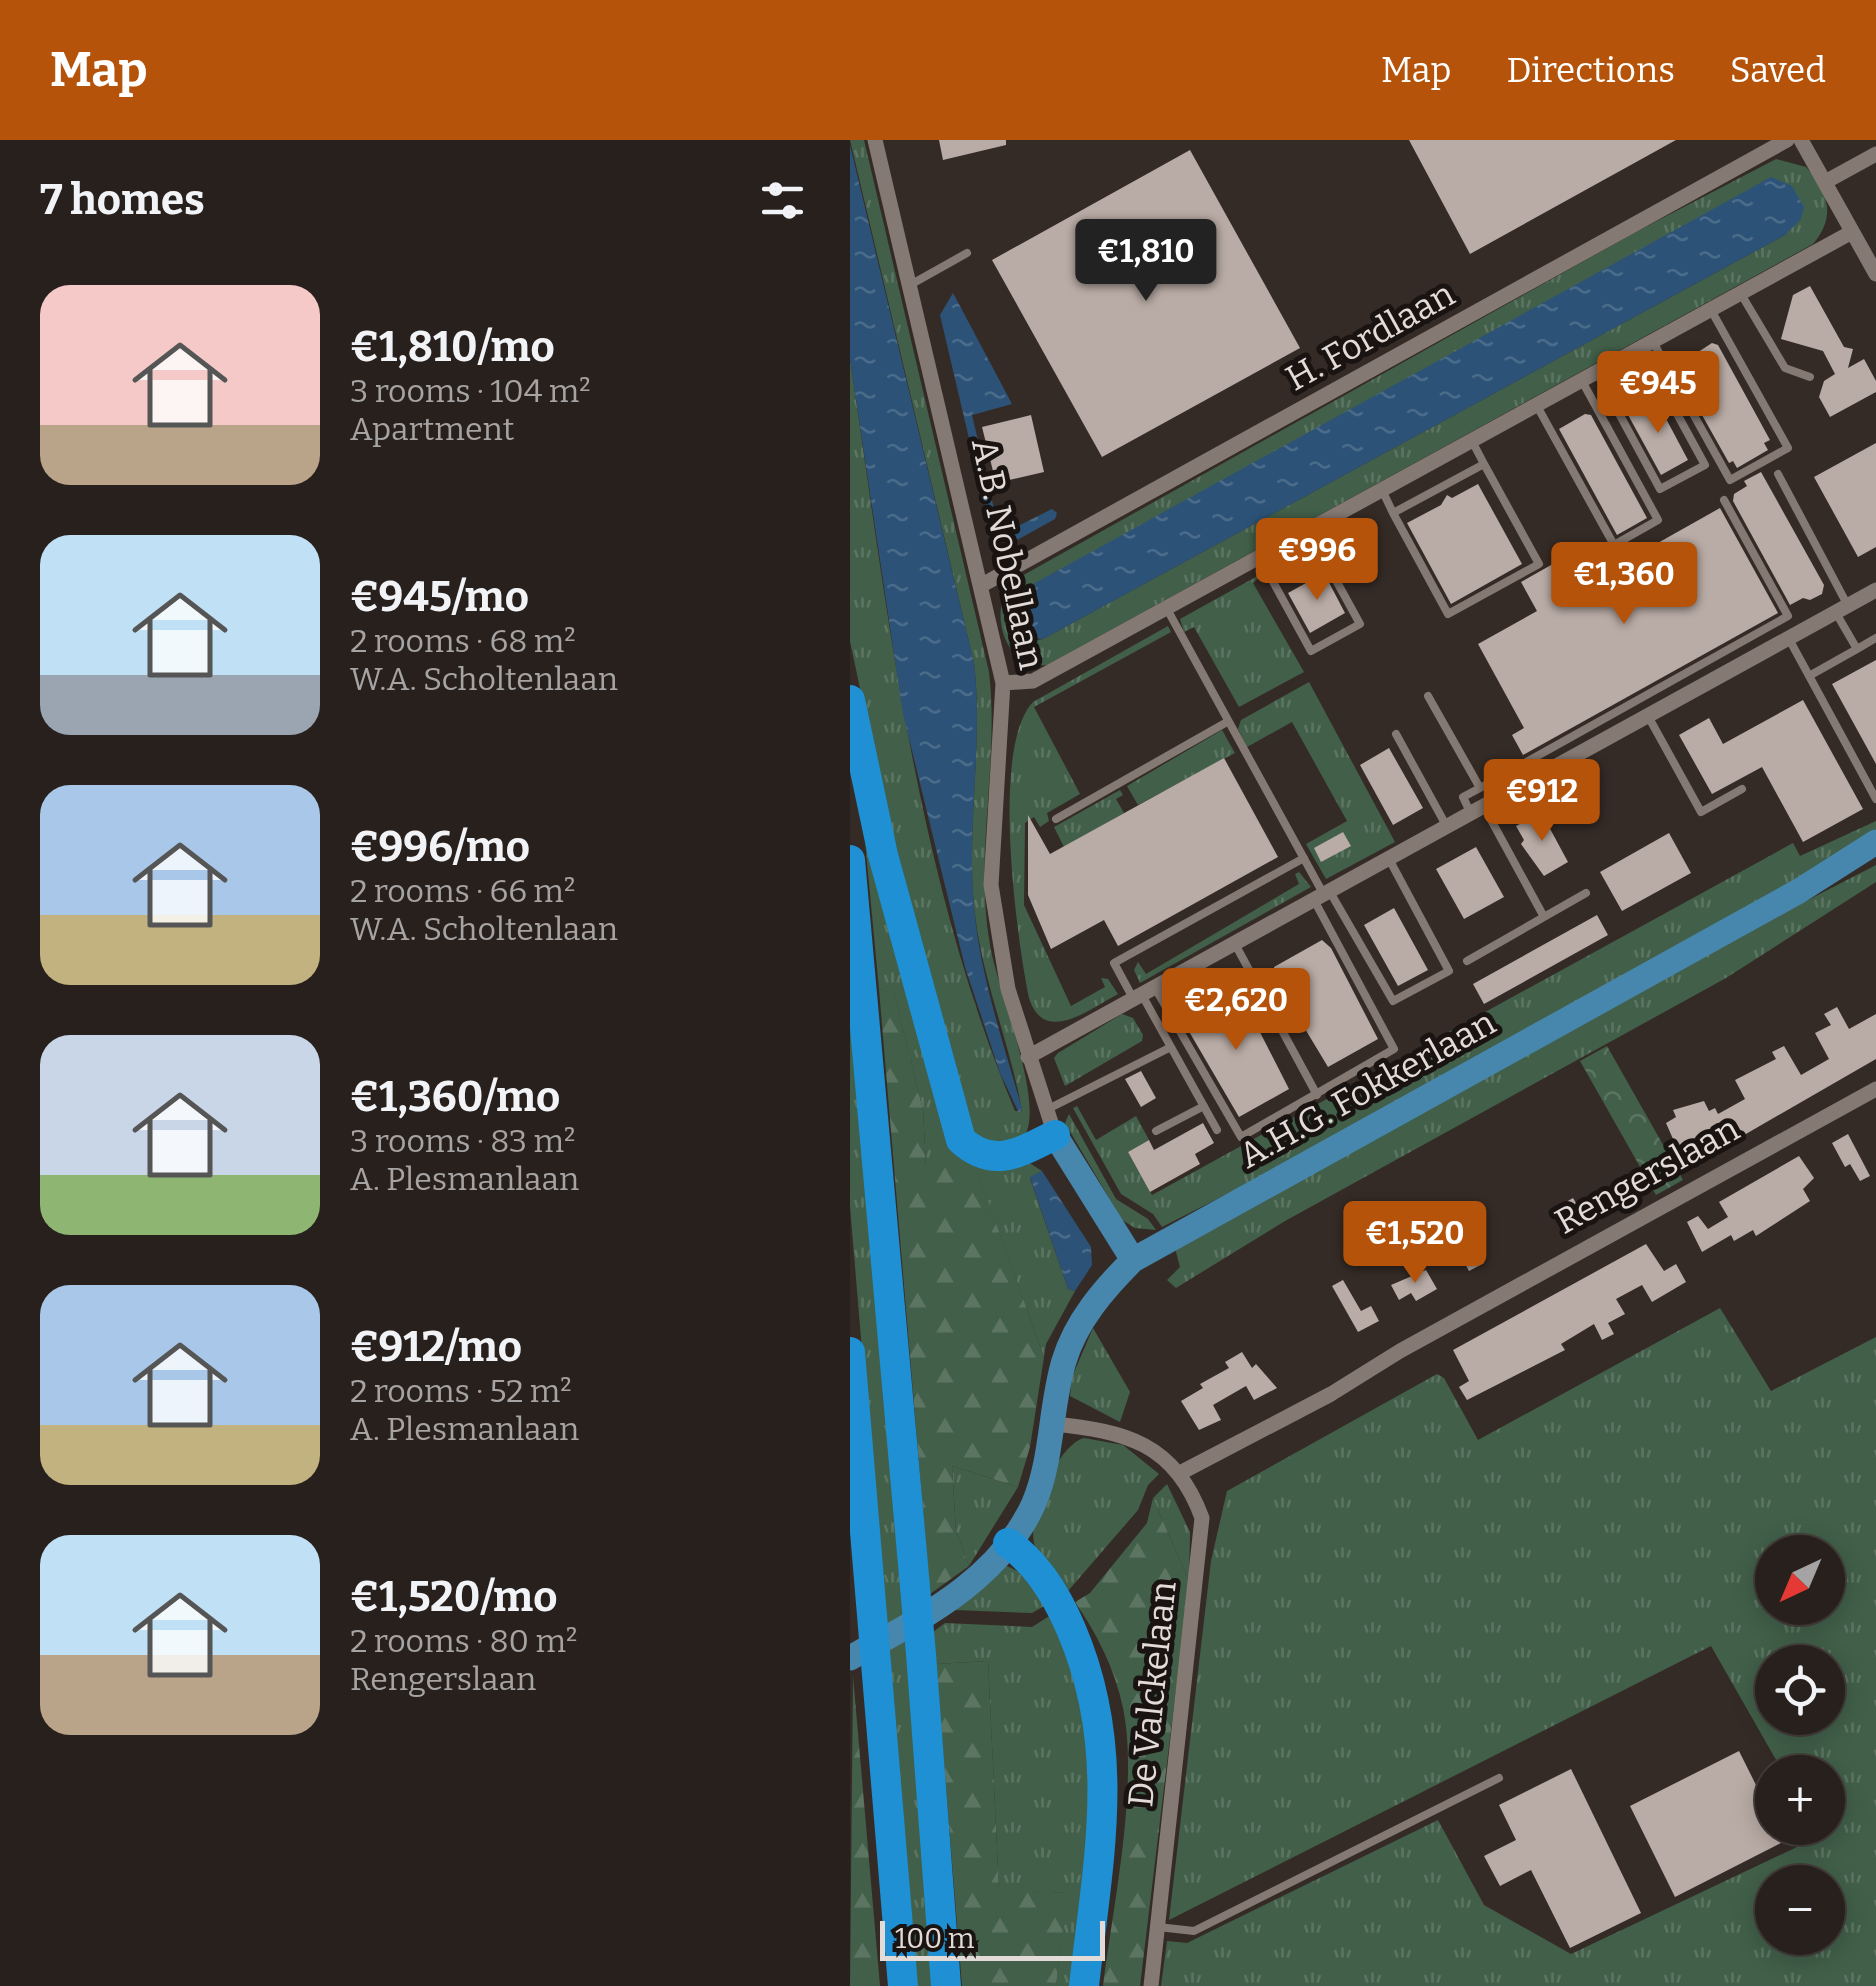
<!DOCTYPE html>
<html lang="en">
<head>
<meta charset="utf-8">
<style>
  :root { --surface:#28201c; --page:#342d29; --text:#f1f3f6; --muted:#a5a3a3; --line:#443e3b; --accent:#b45309 }
  body { margin:0; font-family:Bitter,serif; background:var(--page); color:var(--text); height:100vh; display:flex; flex-direction:column; font-size:38px; white-space:nowrap }
  * { box-sizing:border-box; margin:0 }
  p { font-size:32px; color:var(--muted) }
  .icon { flex:none; width:55px; height:55px; fill:none; stroke:currentColor; stroke-width:2; stroke-linecap:round; stroke-linejoin:round }
  .map { position:relative; flex:1; overflow:hidden }
  .drawer { display:flex; flex-direction:column; background:var(--surface); width:850px }
  .drawer>* { flex:none }
  .needle { width:65px; rotate:224deg }
  .fabs { position:absolute; left:905px; top:1395px; display:grid; gap:20px }
  .fabs a { display:grid; place-items:center; width:90px; height:90px; border-radius:50%; background:var(--surface); box-shadow:0 5px 25px #0003,0 0 0 2px var(--line); font-size:50px }
  .scale { position:absolute; left:30px; bottom:25px; width:225px; box-sizing:border-box; padding-left:10px; border:5px solid #e2dbd8; border-top:0; font-size:28px; line-height:35px; white-space:nowrap; color:#e2dbd8; -webkit-text-stroke:8px #191412; paint-order:stroke }
  .price { position:absolute; translate:-50% -85px; padding:0 22px; border-radius:10px; background:var(--accent); color:#fff; font-size:32px; line-height:65px; filter:drop-shadow(0 2px 5px #0008) }
  .price::after { content:''; position:absolute; left:50%; top:60px; width:30px; height:22px; margin-left:-15px; background:inherit; clip-path:polygon(0 0,100% 0,50% 100%) }
  .price.on { background:#222; color:#fff }
  ul { padding:0; list-style:none }
  li { display:flex; align-items:center; gap:30px; height:250px; padding:0 40px }
  li span { display:grid; place-items:center; flex:none; width:280px; height:200px; border-radius:30px; color:#555 }
  li>.icon { margin-inline-start:auto }
  span .icon { width:120px; height:120px; fill:#fffc; stroke-width:1 }
  li b { font-size:42px }
  h2 { display:flex; justify-content:space-between; align-items:center; height:120px; padding:0 40px; font-size:42px }
  header { display:flex; align-items:center; gap:60px; box-sizing:border-box; height:140px; padding:0 50px; background:var(--accent); color:#fff }
  header strong { font-size:48px }
  nav { display:flex; gap:55px; margin-inline-start:auto; font-size:35px }
  main { display:flex; flex:1; min-height:0 }
  .map>svg:first-child { display:block }
  .grass { fill:url(#grass-tufts); fill-rule:evenodd }
  .forest { fill:url(#forest-firs) }
  .park { fill:url(#park-crowns) }
  .water { fill:url(#water-ripples) }
  .building { fill:#b9aba5 }
  .lines { fill:none; stroke-linecap:round; stroke-linejoin:round }
  .lane { stroke:#857973; stroke-width:8 }
  .street { stroke:#857973; stroke-width:15 }
  .primary { stroke:#4787ad; stroke-width:25 }
  .highway { stroke:#1e90d3; stroke-width:30 }
  .labels { text-anchor:middle; dominant-baseline:central; stroke-width:10; stroke-linejoin:round; paint-order:stroke }
  .street-label { font-size:35px; fill:#e2dbd8; stroke:#191412 }
</style>
</head>
<body>
<header>
<strong>Map</strong>
<nav><a>Map</a><a>Directions</a><a>Saved</a></nav>
</header>
<main>
<section class="drawer">
<h2>7 homes<svg class="icon" aria-label="filters" viewBox="0 0 24 24"><path d="M4 7h16M4 17h16"/><circle cx="9" cy="7" r="2"/><circle cx="15" cy="17" r="2"/></svg></h2>
<ul>
<li><span style="background:linear-gradient(#f6c9c9 70%,#b9a48a 0)"><svg class="icon" aria-label="home" viewBox="0 0 24 24"><path d="M3 11l9-7 9 7M6 9v11h12V9"/></svg></span><div><b>€1,810/mo</b><p>3 rooms · 104 m²</p><p>Apartment</p></div></li>
<li><span style="background:linear-gradient(#bfe0f5 70%,#9aa5b1 0)"><svg class="icon" aria-label="home" viewBox="0 0 24 24"><path d="M3 11l9-7 9 7M6 9v11h12V9"/></svg></span><div><b>€945/mo</b><p>2 rooms · 68 m²</p><p>W.A. Scholtenlaan</p></div></li>
<li><span style="background:linear-gradient(#a9c7e8 65%,#c2b280 0)"><svg class="icon" aria-label="home" viewBox="0 0 24 24"><path d="M3 11l9-7 9 7M6 9v11h12V9"/></svg></span><div><b>€996/mo</b><p>2 rooms · 66 m²</p><p>W.A. Scholtenlaan</p></div></li>
<li><span style="background:linear-gradient(#c9d6e8 70%,#8fb573 0)"><svg class="icon" aria-label="home" viewBox="0 0 24 24"><path d="M3 11l9-7 9 7M6 9v11h12V9"/></svg></span><div><b>€1,360/mo</b><p>3 rooms · 83 m²</p><p>A. Plesmanlaan</p></div></li>
<li><span style="background:linear-gradient(#a9c7e8 70%,#c2b280 0)"><svg class="icon" aria-label="home" viewBox="0 0 24 24"><path d="M3 11l9-7 9 7M6 9v11h12V9"/></svg></span><div><b>€912/mo</b><p>2 rooms · 52 m²</p><p>A. Plesmanlaan</p></div></li>
<li><span style="background:linear-gradient(#bfe0f5 60%,#b9a48a 0)"><svg class="icon" aria-label="home" viewBox="0 0 24 24"><path d="M3 11l9-7 9 7M6 9v11h12V9"/></svg></span><div><b>€1,520/mo</b><p>2 rooms · 80 m²</p><p>Rengerslaan</p></div></li>
</ul>
</section>
<div class="map">
<svg width="1026" height="1846" viewBox="0 0 1026 1846">
  <defs>
    <pattern id="grass-tufts" width="24" height="20" patternUnits="userSpaceOnUse" patternTransform="scale(2.5)"><rect width="24" height="20" fill="#415f49"/><path d="M3 7l-1-3M5 7V3M7 7l1-3M15 17l-1-3M17 17v-4M19 17l1-3" fill="none" stroke="#5c7562"/></pattern>
    <pattern id="forest-firs" width="22" height="20" patternUnits="userSpaceOnUse" patternTransform="scale(2.5)"><rect width="22" height="20" fill="#415f49"/><path d="M5 1l3.5 6h-7zM16 11l3.5 6h-7z" fill="#5c7562"/></pattern>
    <pattern id="park-crowns" width="20" height="18" patternUnits="userSpaceOnUse" patternTransform="scale(2.5)"><rect width="20" height="18" fill="#415f49"/><path d="M2 6a3 3 0 1 1 6 0M12 15a3 3 0 1 1 6 0" fill="none" stroke="#5c7562"/></pattern>
    <pattern id="water-ripples" width="26" height="14" patternUnits="userSpaceOnUse" patternTransform="scale(2.5)"><rect width="26" height="14" fill="#2c5377"/><path d="M2 4q2-2 4 0t4 0M15 11q2-2 4 0t4 0" fill="none" stroke="#4a6b8a"/></pattern>
  </defs>
  <rect width="100%" height="100%" fill="#352b26"/>
  <path class="grass" d="M0,0H14L139,532C150,626 122,720 142,815C151,856 192,960 176,993L154,1008L122,994L32,653L0,501V219C38,473 65,733 165,971H172C159,897 128,832 123,754C118,676 133,599 124,523Z
    M926,19L956,27C979,53 986,77 963,104L197,525L180,526C149,510 141,466 163,441L784,93ZM953,72L935,95L193,499L187,500L169,481V455L205,432Z
    M413,433L403,443L454,532L389,567L344,487L334,492L330,479Z
    M318,486L321,492L184,567L230,654L197,673L199,681L190,687L184,677L175,683L174,765L221,866L255,847L251,838L258,839L268,854C240,869 194,906 179,858C167,799 140,607 183,562Z
    M459,542L545,702L476,739L456,704L497,681L442,582L397,607L388,589L391,580Z
    M372,590L385,613L288,665L277,646Z
    M10,648L107,1011L126,1027L178,1022L192,1031L180,1038L218,1149L225,1151L196,1204L194,1217L126,1028L76,1027L73,970L44,854L29,849Z
    M270,650L273,655L266,659L274,673L214,707L204,687Z
    M1026,681V697L430,1027L312,1087L303,1074L271,1054L223,968L227,966L246,1000L286,976L299,1000L278,1012L302,1055L943,703L950,716Z
    M1026,725V742L876,838L435,1081L326,1148L317,1140L330,1127L325,1108L898,791Z
    M449,732L461,747L290,843L284,830L288,822L296,834L449,744L445,734Z
    M0,847L86,1846H65L0,1066Z
    M272,874L283,878L293,895L292,901L215,946L204,918L208,913Z
    M219,974L266,1059L298,1079L306,1090L285,1088L272,1080L215,983Z
    M870,1168L921,1251L1026,1197V1846H311L317,1801L337,1803L588,1680L634,1765L721,1814L968,1697L963,1688H978V1632H933L861,1506L319,1780L361,1421L377,1351L587,1234L594,1238L628,1300ZM978,1412V1468H922V1412ZM978,1522V1578H922V1522ZM922,1742H978V1798H922Z
    M243,1188L280,1252L270,1282L220,1256L222,1237Z
    M234,1298L273,1305L309,1334L298,1345L288,1370L218,1451C208,1438 190,1421 185,1406C175,1379 207,1305 234,1298Z
    M102,1326L168,1347L119,1426L106,1391Z
    M317,1344L340,1392L339,1441L303,1358Z
    M155,1425L169,1432L196,1465L182,1473L105,1470Z
    M209,1470L247,1564L229,1846H206L216,1753L149,1750L138,1521L86,1524L83,1492L95,1483L182,1487Z"/>
  <path class="forest" d="M29,849L44,853L73,970L76,1026L126,1027L194,1217L180,1307L168,1347L102,1326L106,1391L119,1426L80,1454Z
    M303,1358L339,1441L290,1846H253C263,1765 289,1646 273,1568C265,1529 247,1494 225,1462L240,1453L297,1383Z
    M138,1521L149,1749L217,1753L206,1846H112L86,1524Z
    M3,1536L30,1846H0Z"/>
  <path class="park" d="M757,906L833,1040L806,1055L730,921Z"/>
  <path class="water" d="M0,5L124,523C133,599 118,676 123,753C127,827 152,898 172,969L169,973L150,933L115,827L53,574L0,219Z
    M921,37L942,46L954,67L951,79L935,95L193,499L181,498L169,481L166,464L176,448Z
    M103,153L162,264L122,275L148,386L158,391L202,369L207,373L205,379L167,400H151L138,379L90,175Z
    M192,1031L241,1107L242,1125L225,1151L218,1149L180,1037Z"/>
  <path class="building" d="M89,0H156V5L93,20Z
    M559,0H826L620,114Z
    M340,10L450,208L252,317L142,120Z
    M960,146L994,207L1003,209L998,228L1014,219L1026,241V252L980,277L969,257L974,241L985,234L973,211L931,199L943,155Z
    M862,203L868,205L920,300L914,303L918,310L887,328L883,321L879,323L825,227Z
    M805,258L838,320L811,335L777,273Z
    M735,274L741,275L797,378L767,395L709,289Z
    M181,275L194,332L146,343L132,287Z
    M1026,303V407L1008,417L964,337Z
    M911,332L974,445L972,454L960,460L953,458L940,465L883,361L884,354L897,346L894,341Z
    M628,344L672,424L601,464L557,383L591,365L597,355L602,358Z
    M870,368L928,473L673,615L662,595L674,588L628,504L687,471L671,442L710,420L726,449Z
    M474,433L495,473L460,493L438,453Z
    M1026,520V624L982,544Z
    M953,560L1013,669L953,702L912,627L862,654L829,595L859,578L873,604Z
    M539,608L573,668L543,685L510,625Z
    M374,618L428,717L268,806L254,780L201,809L178,755V675L200,714Z
    M691,672L718,722L694,736L671,704L674,700L666,686Z
    M493,692L501,706L471,722L464,708Z
    M819,693L841,733L772,771L750,732Z
    M626,707L654,757L614,779L586,729Z
    M544,768L578,830L548,846L514,785Z
    M747,775L758,795L634,864L623,844Z
    M472,800L481,808L528,899L478,927L425,839L424,827Z
    M383,850L392,857L439,949L389,977L337,888L336,876Z
    M987,867L999,889L1026,874V919L882,1002L834,1024L816,983L826,977L823,970L854,961L859,971L865,968L868,974L895,959L885,940L926,919L922,912L934,906L951,935L979,919L965,893L981,885L974,874Z
    M291,931L306,958L291,967L275,939Z
    M353,983L364,1003L345,1014L350,1024L300,1052L278,1012L299,1000L304,1010Z
    M998,994L1020,1036L1010,1041L1000,1024L995,1027L982,1003Z
    M949,1016L964,1038L953,1049L960,1061L906,1096L903,1090L884,1101L881,1095L852,1112L837,1082L848,1076L858,1089L878,1077L869,1062Z
    M723,1058L737,1082L717,1093L704,1069Z
    M625,1091L633,1105L626,1108L634,1123L619,1131L604,1103Z
    M796,1104L814,1131L826,1124L836,1142L802,1162L792,1145L766,1159L775,1174L758,1183L764,1194L752,1200L744,1184L711,1204L715,1210L617,1260L609,1247L619,1241L603,1210Z
    M576,1130L587,1149L566,1161L561,1153L549,1160L541,1145Z
    M493,1140L511,1171L521,1166L529,1181L508,1192L482,1146Z
    M392,1212L402,1228L406,1224L427,1248L404,1260L396,1246L363,1265L371,1280L349,1290L331,1261L353,1248L350,1244L379,1228L375,1222Z
    M889,1611L922,1677V1688H928L935,1701L825,1757L780,1666Z
    M721,1629L791,1773L720,1808L681,1730L650,1746L634,1716L666,1700L649,1665Z"/>
  <g class="lines">
    <path class="lane" d="M60,145L117,113
      M891,154L935,228L960,237
      M803,202L880,340L938,308L861,170
      M747,233L810,349L855,325L791,208
      M687,266L764,405L808,380L732,241
      M928,334L998,466
      M532,350L543,373L634,324L622,301
      M543,373L598,474L689,424L634,324
      M410,418L461,511L510,484L459,391
      M317,469L474,755
      M986,473L1007,509L1026,498
      M939,499L1026,659
      M959,536L1007,509
      M578,556L630,648L613,657L621,674
      M798,576L851,672L892,649
      M546,594L597,687
      M630,648L938,476L874,360
      M634,667L694,777
      M206,679L377,582
      M480,752L543,861L599,831L539,719
      M385,804L467,955
      M617,821L736,753
      M305,848L391,997L544,909L464,760
      M292,855L367,990
      M284,860L264,823L454,718
      M196,970L321,907
      M306,991L354,966
      M308,1787L344,1791L649,1638"/>
    <path class="street" d="M25,0L153,543L141,745L158,849L205,995
      M951,0L1026,134
      M975,42L1026,14
      M132,445L937,0
      M153,543L183,541L1002,92
      M178,917L1026,450
      M203,1284C275,1291 325,1303 352,1378L301,1846
      M330,1333L481,1254L550,1211L1026,949"/>
    <path class="primary" d="M205,995L283,1120
      M0,1518C70,1479 149,1441 184,1363C203,1318 200,1267 214,1221C226,1181 254,1149 283,1120L949,751L1026,702"/>
    <path class="highway" d="M0,560L33,715L111,1000C144,1030 170,1012 205,995
      M0,720L71,1514L96,1846
      M0,1212L53,1846
      M158,1403C188,1424 207,1456 221,1489C273,1610 248,1720 234,1846"/>
  </g>
  <g class="labels">
    <g class="street-label">
      <text transform="translate(520 196) rotate(-29)">H. Fordlaan</text>
      <text transform="translate(158 414) rotate(78)">A.B. Nobellaan</text>
      <text transform="translate(517 949) rotate(-29)">A.H.G. Fokkerlaan</text>
      <text transform="translate(797 1035) rotate(-29)">Rengerslaan</text>
      <text transform="translate(302 1554) rotate(-84)">De Valckelaan</text>
    </g>
  </g>
</svg>
<div class="fabs">
<a><svg class="needle" viewBox="-14 -14 28 28"><path d="M0-13l5 13h-10z" fill="#e53935"/><path d="M0 13l5-13h-10z" fill="#a5a3a3"/></svg></a>
<a><svg class="icon" aria-label="locate" viewBox="0 0 24 24"><circle cx="12" cy="12" r="6"/><path d="M12 2v4M12 18v4M2 12h4M18 12h4"/></svg></a>
<a>+</a>
<a>−</a>
</div>
<div class="scale">100 m</div>
<b class="price on" style="left:296px;top:164px">€1,810</b>
<b class="price" style="left:808px;top:296px">€945</b>
<b class="price" style="left:467px;top:463px">€996</b>
<b class="price" style="left:774px;top:487px">€1,360</b>
<b class="price" style="left:692px;top:704px">€912</b>
<b class="price" style="left:386px;top:913px">€2,620</b>
<b class="price" style="left:565px;top:1146px">€1,520</b>
</div>
</main>
</body>
</html>
